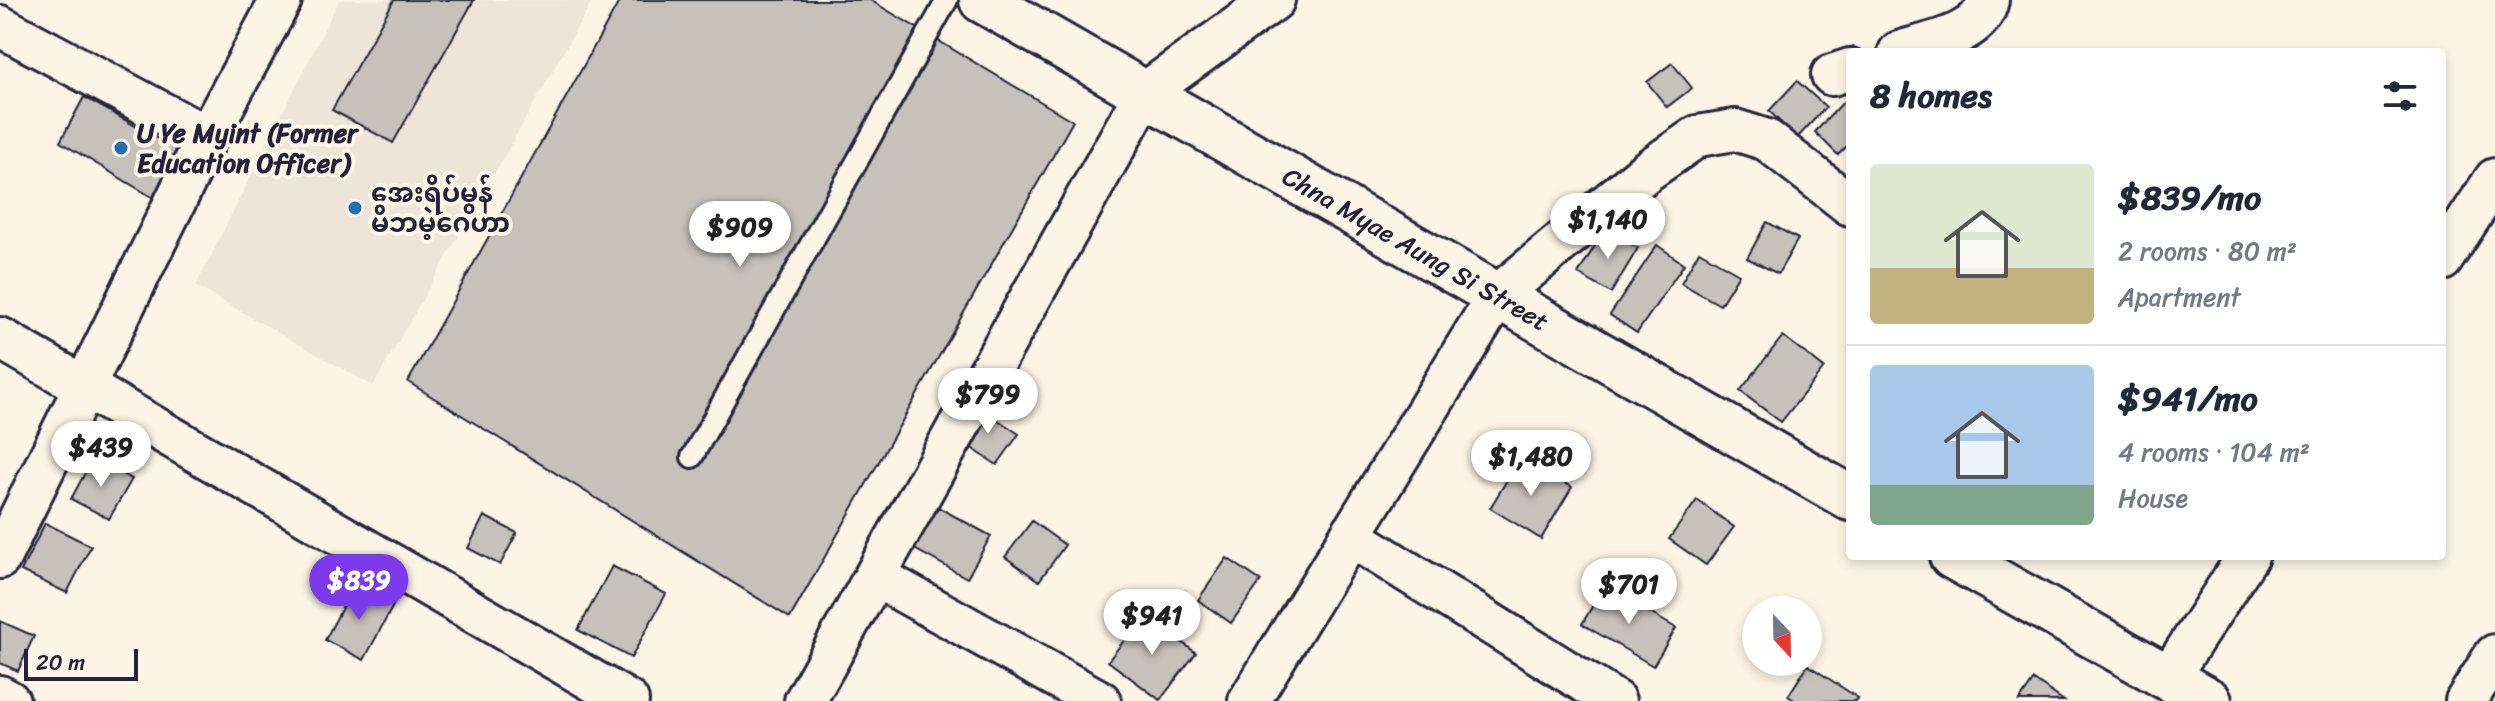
<!DOCTYPE html>
<html lang="en">
<head>
<meta charset="utf-8">
<style>
  :root { --surface:#fff; --page:#f2f2f3; --text:#1f2937; --muted:#747a83; --line:#e0e1e3; --accent:#7c3aed }
  body { margin:0; font-family:Sriracha,"Noto Sans Myanmar",sans-serif; background:var(--page); color:var(--text); height:100vh; display:flex; flex-direction:column; font-size:30px; white-space:nowrap }
  * { box-sizing:border-box; margin:0 }
  p { font-size:26px; color:var(--muted) }
  .icon { flex:none; width:44px; height:44px; fill:none; stroke:currentColor; stroke-width:2; stroke-linecap:round; stroke-linejoin:round }
  .map { position:relative; flex:1; overflow:hidden }
  .side { position:absolute; left:1846px; top:48px; width:600px; height:512px; display:flex; flex-direction:column; background:var(--surface); border-radius:8px; box-shadow:0 4px 12px #0003 }
  .side>* { flex:none }
  .needle { width:52px; rotate:158deg }
  .controls { position:absolute; left:1742px; top:596px; display:grid; gap:16px }
  .controls a { display:grid; place-items:center; width:80px; height:80px; border-radius:50%; background:var(--surface); box-shadow:0 4px 12px #0003; font-size:40px }
  .scale { position:absolute; left:24px; bottom:20px; width:114px; box-sizing:border-box; padding-left:8px; border:4px solid #22223b; border-top:0; font-size:22px; line-height:28px; white-space:nowrap; color:#22223b; -webkit-text-stroke:6px #fcf5e5; paint-order:stroke }
  .price { position:absolute; translate:-50% -68px; padding:0 18px; border-radius:28px; background:#fff; color:#222; font-size:26px; line-height:52px; filter:drop-shadow(0 2px 4px #0008) }
  .price::after { content:''; position:absolute; left:50%; top:48px; width:24px; height:18px; margin-left:-12px; background:inherit; clip-path:polygon(0 0,100% 0,50% 100%) }
  .price.active { background:var(--accent); color:#fff }
  ul { padding:0; list-style:none }
  li { display:flex; align-items:center; gap:24px; height:200px; padding:0 24px }
  li+li { border-top:2px solid var(--line) }
  li span { display:grid; place-items:center; flex:none; width:224px; height:160px; border-radius:8px; color:#555 }
  li>.icon { margin-inline-start:auto }
  span .icon { width:96px; height:96px; fill:#fffc; stroke-width:1 }
  li b { font-size:34px }
  h2 { display:flex; justify-content:space-between; align-items:center; height:96px; padding:0 24px; font-size:34px }
  .map>svg:first-child { display:block }
  .built { fill:#ece5d8 }
  .building { fill:#c6c1bb; stroke:#22223b; stroke-width:2 }
  .lines { fill:none; stroke-linecap:round; stroke-linejoin:round }
  .lane-casing { stroke:#22223b; stroke-width:26 }
  .street-casing { stroke:#22223b; stroke-width:46 }
  .secondary-casing { stroke:#22223b; stroke-width:50 }
  .lane { stroke:#fcf5e5; stroke-width:20 }
  .street { stroke:#fcf5e5; stroke-width:40 }
  .secondary { stroke:#fcf5e5; stroke-width:44 }
  .poi-dot { fill:#1f6fb2; stroke:#fcf5e5; stroke-width:3 }
  .labels { text-anchor:middle; dominant-baseline:central; stroke-width:8; stroke-linejoin:round; paint-order:stroke }
  .poi-label { font-size:26px; font-weight:bold; fill:#22223b; stroke:#fcf5e5; text-anchor:start }
  .street-label { font-size:26px; fill:#22223b; stroke:#fcf5e5 }
</style>
</head>
<body>
<div class="map">
<svg width="2495" height="701" viewBox="0 0 2495 701">
  <rect width="100%" height="100%" fill="#fcf5e5"/>
  <filter id="ink" filterUnits="userSpaceOnUse"><feTurbulence type="fractalNoise" baseFrequency=".0125" numOctaves="2"/><feDisplacementMap in="SourceGraphic" scale="16" xChannelSelector="R" yChannelSelector="G"/><feConvolveMatrix kernelMatrix="1 2 1 2 8 2 1 2 1" color-interpolation-filters="sRGB"/></filter>
  <g filter="url(#ink)">
    <path class="built" d="M339,0H593L373,386L196,286Z"/>
    <path class="building" d="M394,0H474L393,143L332,110Z
      M620,0H870L1073,121L790,618L408,382Z
      M1672,63L1692,88L1667,107L1647,82Z
      M1797,81L1826,107L1797,138L1769,111Z
      M1850,95V143L1838,155L1815,132Z
      M84,97L183,153L157,200L60,142Z
      M1767,222L1798,239L1778,274L1747,258Z
      M1605,229L1638,248L1611,293L1578,274Z
      M1657,245L1684,264L1637,333L1610,315Z
      M1699,251L1739,274L1720,305L1681,283Z
      M1783,336L1824,368L1781,422L1740,391Z
      M980,408L1019,434L997,465L958,439Z
      M1521,457L1572,487L1541,539L1490,508Z
      M93,458L132,479L109,519L71,499Z
      M1697,500L1734,527L1706,565L1669,539Z
      M934,505L991,536L967,578L911,547Z
      M484,516L517,533L500,565L468,548Z
      M1032,521L1065,545L1039,581L1005,557Z
      M45,523L91,546L67,593L21,571Z
      M1227,558L1261,581L1231,623L1198,600Z
      M612,566L666,594L631,658L578,630Z
      M355,583L394,604L364,660L325,640Z
      M1604,586L1676,628L1653,666L1582,624Z
      M1145,614L1196,653L1160,700L1108,661Z
      M0,621L34,636L18,671L0,663Z
      M1808,665L1858,698L1856,701H1796L1788,696Z
      M2034,680L2064,701H2019Z"/>
    <g class="lines">
      <g class="lane-casing">
        <path id="lane" d="M692,457L947,0"/>
      </g>
      <g class="street-casing">
        <path id="street" d="M0,26L207,137
          M1899,52C1929,42 1981,36 1988,0
          M1832,75L1850,69
          M2442,260L2495,179
          M0,338L628,701
          M1350,536L1615,701
          M0,558L207,137L281,0
          M875,576L1100,701
          M2168,678L2248,556
          M0,696L9,701
          M805,701L1145,93L1274,0
          M1249,701L1498,295L1647,171L1698,136L1735,130L1767,140L1850,205
          M2466,701L2495,655"/>
      </g>
      <g class="secondary-casing">
        <g id="secondary">
          <path id="s1" d="M982,0L1850,498"/>
          <path d="M1952,556L2209,701"/>
        </g>
      </g>
      <use href="#lane" class="lane"/>
      <use href="#street" class="street"/>
      <use href="#secondary" class="secondary"/>
    </g>
  </g>
  <g class="poi-dot">
    <circle cx="121" cy="148" r="8"/>
    <circle cx="355" cy="208" r="8"/>
  </g>
  <g class="labels">
    <g class="poi-label">
      <text x="137" y="133">U Ye Myint (Former<tspan x="137" dy="30">Education Officer)</tspan></text>
      <text x="371" y="193">အေးရိပ်မွန်<tspan x="371" dy="30">မိဘမဲ့ဂေဟာ</tspan></text>
    </g>
    <g class="street-label">
      <text stroke="none"><textPath href="#s1" startOffset="500">Chna Myae Aung Si Street</textPath></text>
    </g>
  </g>
</svg>
<div class="controls">
<a><svg class="needle" viewBox="-14 -14 28 28"><path d="M0-13l5 13h-10z" fill="#e53935"/><path d="M0 13l5-13h-10z" fill="#747a83"/></svg></a>
</div>
<div class="scale">20 m</div>
<b class="price" style="left:1608px;top:261px">$1,140</b>
<b class="price" style="left:740px;top:269px">$909</b>
<b class="price" style="left:988px;top:436px">$799</b>
<b class="price" style="left:101px;top:489px">$439</b>
<b class="price" style="left:1531px;top:498px">$1,480</b>
<b class="price active" style="left:359px;top:622px">$839</b>
<b class="price" style="left:1629px;top:626px">$701</b>
<b class="price" style="left:1152px;top:657px">$941</b>
<section class="side">
<h2>8 homes<svg class="icon" aria-label="filters" viewBox="0 0 24 24"><path d="M4 7h16M4 17h16"/><circle cx="9" cy="7" r="2"/><circle cx="15" cy="17" r="2"/></svg></h2>
<ul>
<li><span style="background:linear-gradient(#dfe7d0 65%,#c2b280 0)"><svg class="icon" aria-label="home" viewBox="0 0 24 24"><path d="M3 11l9-7 9 7M6 9v11h12V9"/></svg></span><div><b>$839/mo</b><p>2 rooms · 80 m²</p><p>Apartment</p></div></li>
<li><span style="background:linear-gradient(#a9c7e8 75%,#7fa58c 0)"><svg class="icon" aria-label="home" viewBox="0 0 24 24"><path d="M3 11l9-7 9 7M6 9v11h12V9"/></svg></span><div><b>$941/mo</b><p>4 rooms · 104 m²</p><p>House</p></div></li>
</ul>
</section>
</div>
</body>
</html>
